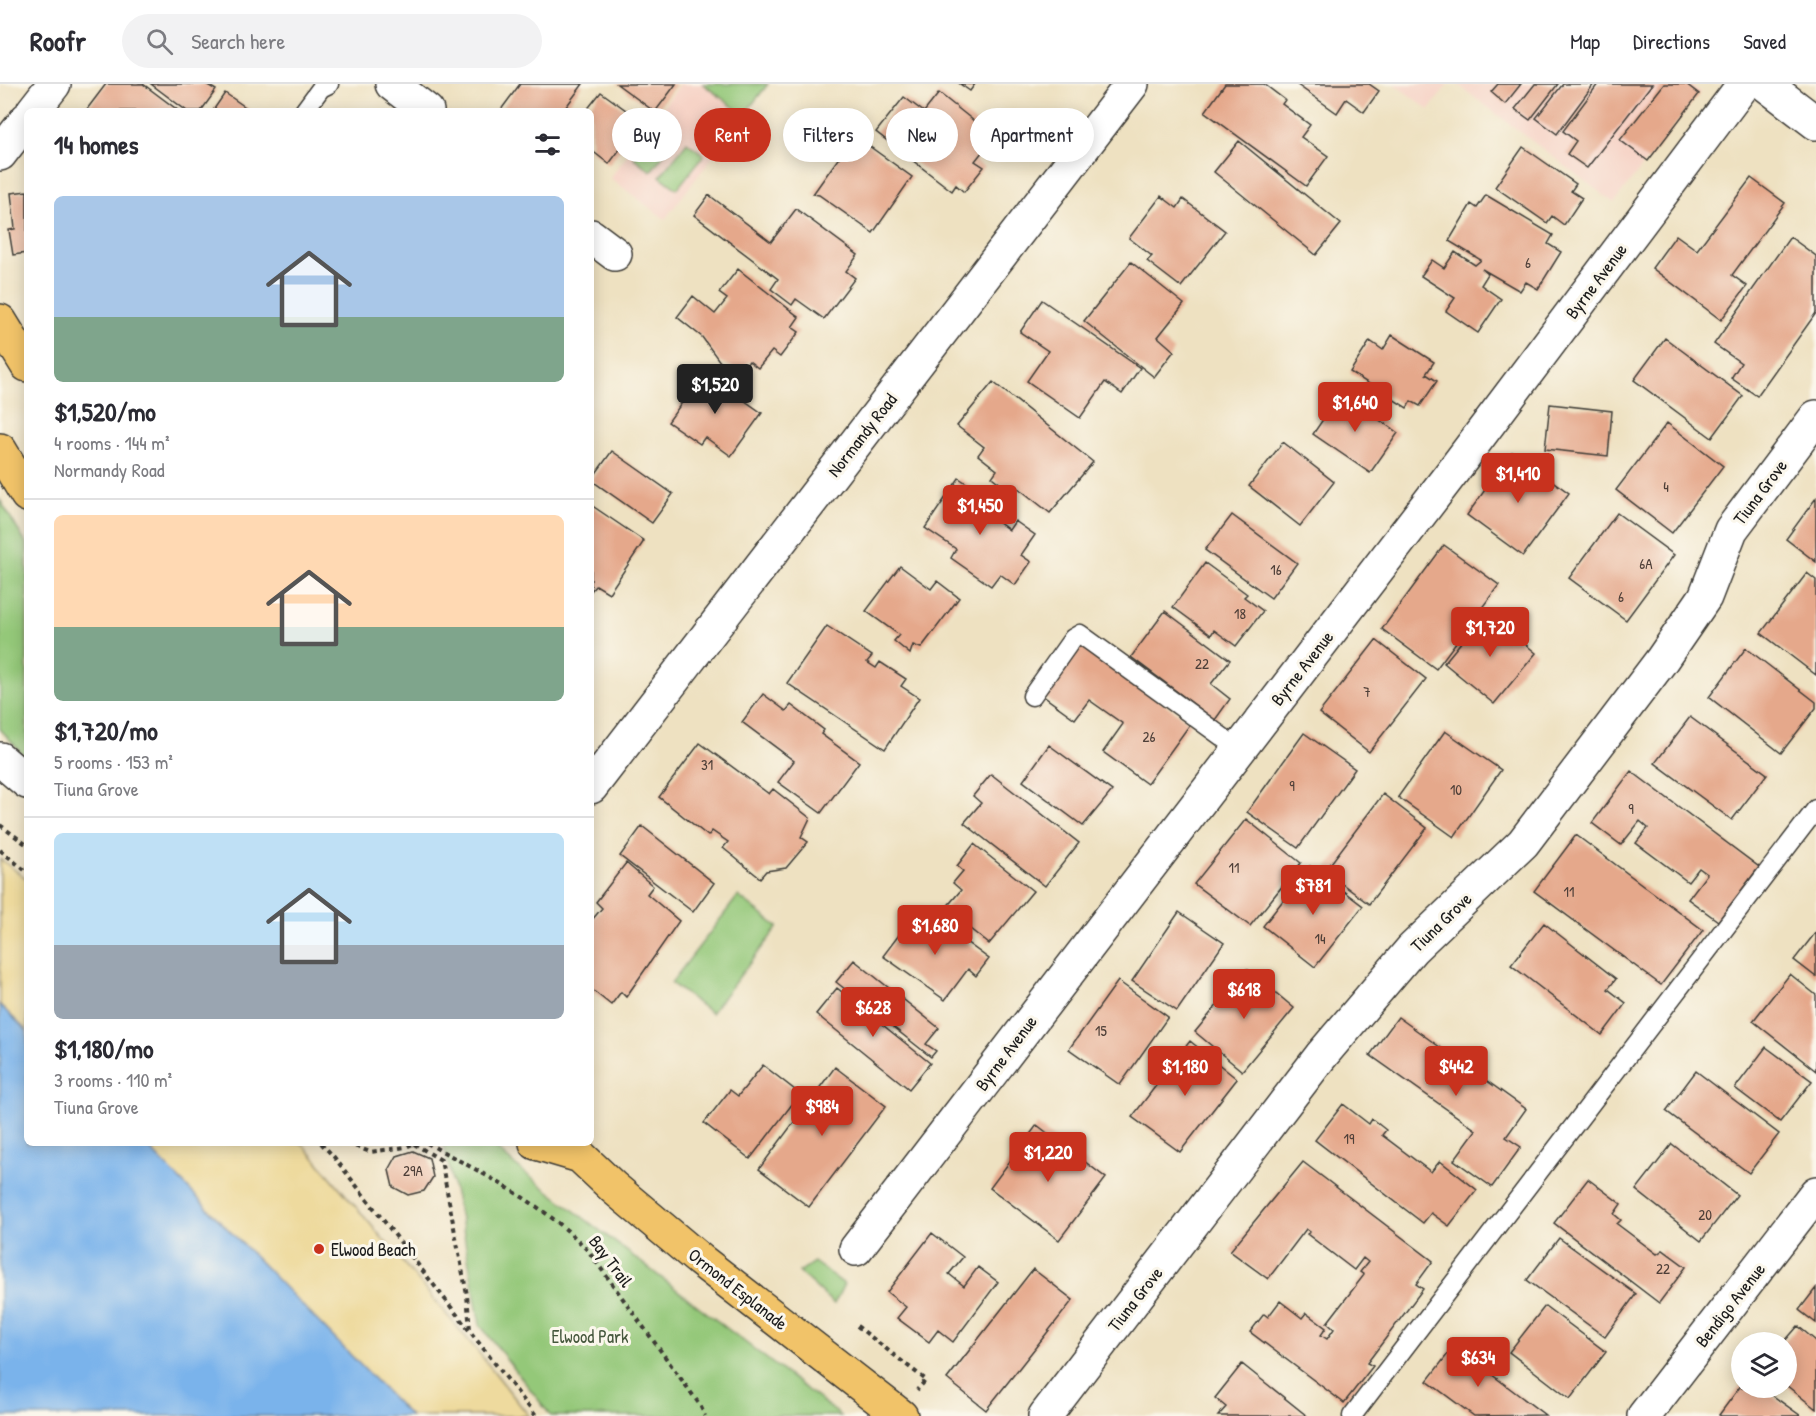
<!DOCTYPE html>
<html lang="en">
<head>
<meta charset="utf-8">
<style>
  :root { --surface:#fff; --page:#f2f2f3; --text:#2b2b33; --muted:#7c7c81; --line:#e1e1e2; --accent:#c8321e }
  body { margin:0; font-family:"Patrick Hand",sans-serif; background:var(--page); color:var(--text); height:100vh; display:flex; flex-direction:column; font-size:22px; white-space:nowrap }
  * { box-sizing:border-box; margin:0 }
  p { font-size:20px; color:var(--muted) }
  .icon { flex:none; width:33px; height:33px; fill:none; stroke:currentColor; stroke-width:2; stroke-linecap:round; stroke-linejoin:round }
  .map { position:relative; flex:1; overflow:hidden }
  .drawer { position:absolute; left:24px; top:24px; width:570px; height:1038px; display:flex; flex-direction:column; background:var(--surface); border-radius:9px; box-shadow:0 3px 15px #0003 }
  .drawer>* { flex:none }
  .guide { position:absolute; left:612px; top:24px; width:570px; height:54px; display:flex; gap:12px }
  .fabs { position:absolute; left:1731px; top:1248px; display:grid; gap:12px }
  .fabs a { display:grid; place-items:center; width:66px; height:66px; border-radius:50%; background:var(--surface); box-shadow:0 3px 15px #0003; font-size:30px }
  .price { position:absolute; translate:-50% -51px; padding:0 14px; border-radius:6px; background:var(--accent); color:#fff; font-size:20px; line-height:39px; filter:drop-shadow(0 2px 3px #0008) }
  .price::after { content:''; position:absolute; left:50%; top:36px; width:18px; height:14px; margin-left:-9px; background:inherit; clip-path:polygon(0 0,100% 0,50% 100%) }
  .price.current { background:#222; color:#fff }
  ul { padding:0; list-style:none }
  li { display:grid; align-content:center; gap:12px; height:318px; padding:0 30px }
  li+li { border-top:2px solid var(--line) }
  li span { display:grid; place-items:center; height:186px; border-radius:9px; color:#555 }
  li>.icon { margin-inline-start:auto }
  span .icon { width:108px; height:108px; fill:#fffc; stroke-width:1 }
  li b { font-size:26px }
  h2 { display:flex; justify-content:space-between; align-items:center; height:72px; padding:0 30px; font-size:26px }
  .pill { padding:0 21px; border-radius:27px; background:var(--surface); box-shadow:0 3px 15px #0003; font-size:21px; line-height:54px }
  .pill.current { background:var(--accent); color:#fff }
  header { display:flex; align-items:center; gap:36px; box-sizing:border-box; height:84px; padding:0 30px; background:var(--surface); border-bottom:2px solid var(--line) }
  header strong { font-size:28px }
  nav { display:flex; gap:33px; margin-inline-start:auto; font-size:21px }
  .search { width:420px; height:54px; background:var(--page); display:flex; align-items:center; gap:15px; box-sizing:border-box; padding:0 21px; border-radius:33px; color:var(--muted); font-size:22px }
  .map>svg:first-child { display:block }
  .built { fill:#f6d2c5 }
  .green { fill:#94c879; stroke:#58724a; stroke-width:1.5 }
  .sand { fill:#eeda9e; stroke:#857b5d; stroke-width:1.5 }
  .water { fill:#7ab3eb; stroke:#4b6884; stroke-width:1.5 }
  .building { fill:#e5a88b }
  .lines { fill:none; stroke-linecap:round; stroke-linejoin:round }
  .service-casing { stroke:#3c3a35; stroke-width:21 }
  .minor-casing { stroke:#3c3a35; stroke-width:36 }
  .tertiary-casing { stroke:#3c3a35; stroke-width:36 }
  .primary-casing { stroke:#3c3a35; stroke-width:36 }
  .path { stroke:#3c3a35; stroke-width:4; stroke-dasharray:4.5 4.5; stroke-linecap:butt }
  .service { stroke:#fff; stroke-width:18 }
  .minor { stroke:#fff; stroke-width:33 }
  .tertiary { stroke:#fff; stroke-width:33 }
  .primary { stroke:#f1c369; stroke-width:33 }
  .poi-dot { fill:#c8321e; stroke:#fbf7ec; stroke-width:2 }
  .labels { text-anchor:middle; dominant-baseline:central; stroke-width:6; stroke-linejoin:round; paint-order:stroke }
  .number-label { font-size:15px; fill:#4e3f38 }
  .street-label { font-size:18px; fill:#1c1c1c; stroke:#fbf7ec }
  .poi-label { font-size:18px; fill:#1c1c1c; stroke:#fbf7ec; text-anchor:start }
  .park-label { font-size:18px; fill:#46583d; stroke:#fbf7ec }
</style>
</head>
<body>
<header>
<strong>Roofr</strong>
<div class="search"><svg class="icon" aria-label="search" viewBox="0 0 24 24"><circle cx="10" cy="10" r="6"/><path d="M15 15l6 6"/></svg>Search here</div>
<nav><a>Map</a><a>Directions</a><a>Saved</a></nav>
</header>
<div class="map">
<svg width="1816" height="1332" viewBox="0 0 1816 1332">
  <rect width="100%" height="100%" fill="#fbf7ec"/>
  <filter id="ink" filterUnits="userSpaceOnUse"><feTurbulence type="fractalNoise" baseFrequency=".0167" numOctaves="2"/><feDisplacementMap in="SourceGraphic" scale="12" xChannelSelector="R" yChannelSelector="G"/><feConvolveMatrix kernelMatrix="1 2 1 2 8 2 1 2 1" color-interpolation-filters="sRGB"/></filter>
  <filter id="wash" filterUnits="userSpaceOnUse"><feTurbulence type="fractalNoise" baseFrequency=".008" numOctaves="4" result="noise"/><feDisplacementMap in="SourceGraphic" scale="24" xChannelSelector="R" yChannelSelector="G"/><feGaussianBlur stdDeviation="1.35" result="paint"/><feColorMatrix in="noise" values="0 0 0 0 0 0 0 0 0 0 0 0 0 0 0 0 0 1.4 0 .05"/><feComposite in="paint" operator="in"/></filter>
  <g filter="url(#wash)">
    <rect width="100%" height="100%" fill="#eee1c1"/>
    <path class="built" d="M680,0H769L665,135L610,94Z
      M1394,0H1448L1429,26Z
      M1457,0H1690L1700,8L1614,119Z"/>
    <path class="green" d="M703,0H768L744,31Z
      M661,40L677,53L651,87L634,74Z
      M687,58L704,71L677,105L660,92Z
      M0,416L27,461V675L0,645Z
      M738,812L778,843L711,929L671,899Z
      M439,1059H490L516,1082L841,1332H551L480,1241L462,1140L444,1062Z
      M814,1178L844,1200L834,1220L799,1188Z"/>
    <path class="sand" d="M0,775L27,795V947L0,921Z
      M144,1059H302L480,1270L529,1332H410Z"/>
    <path class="water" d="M0,921L27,947V1059H144L410,1332H0Z"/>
    <g id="blocks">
      <path class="building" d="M106,0H143L179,27H90L87,25Z
        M151,0H206L216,6L201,27H187Z
        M520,0H583L563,27H500Z
        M617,0H676L655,28Z
        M960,0H975L970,7Z
        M1225,0H1264L1285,16L1282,20L1310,41L1301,53L1328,72L1306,102L1205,28Z
        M1296,0H1369L1379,7L1364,28L1346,15L1337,29Z
        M1498,0H1521L1505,20L1491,8Z
        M1535,0H1558L1530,36L1515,25Z
        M1563,0H1594L1557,50L1536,34Z
        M1598,0H1652L1587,84L1567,70L1576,57L1563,47Z
        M1664,0H1686L1699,10L1648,77L1620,56Z
        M601,8L641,37L609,80L591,66V27H586Z
        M225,9L251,27H218L214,25Z
        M939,9L994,53L975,77L984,83L964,108L956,101L952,107L876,48L904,13L924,28Z
        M862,57L912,93L873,149L819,111L813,110L845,65L852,70Z
        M1239,57L1341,140L1316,171L1214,88Z
        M1523,63L1576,100L1571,107L1582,114L1564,141L1552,132L1547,139L1495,103Z
        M1751,94L1785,119L1732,191L1747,202L1721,236L1652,184L1676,151L1697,166Z
        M27,107V169L13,171L9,146L15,145L11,109Z
        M709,111L771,158L796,125L858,171L846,187L855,194L824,235L796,215L792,221L771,205L778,195L694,131Z
        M1486,111L1553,151L1548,160L1561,168L1538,205L1526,198L1520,207L1482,185L1488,190L1481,201L1501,215L1478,249L1446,227L1455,214L1421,192L1432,176L1444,184L1455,168L1475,181L1481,176L1449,157L1471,120L1477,124Z
        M1161,112L1177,124L1183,115L1225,147L1181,203L1147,177L1152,172L1129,154Z
        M1790,153L1816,172V229L1757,312L1731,294L1741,279L1714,260Z
        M1131,178L1184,220L1158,253L1174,267L1154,293L1084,237Z
        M738,185L799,233L792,243L799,248L780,273L772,267L758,284L749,277L741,287L720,278L702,253L677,233L693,212L715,230L727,215L719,209Z
        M1042,216L1140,284L1122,310L1105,298L1080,334L1027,297L1048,267L1020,248Z
        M1392,251L1434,278L1426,290L1437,297L1420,322L1411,317L1407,324L1350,288L1370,257L1383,266Z
        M1665,254L1743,312L1712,354L1634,296Z
        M704,288L762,329L731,372L705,353L700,360L668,338Z
        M993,298L1093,378L1050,429L1017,403L1012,409L992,393L997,386L978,371L984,363L957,342Z
        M1341,309L1398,349L1370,389L1313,350Z
        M1550,320L1612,327L1608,372L1545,365Z
        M1667,339L1723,382L1672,449L1616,406Z
        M1283,358L1334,398L1300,442L1249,402Z
        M612,367L673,410L652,439L591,396Z
        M1512,368L1569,409L1523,472L1467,431Z
        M959,394L995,419L987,430L1009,446L1015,437L1035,451L1021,471L1031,478L1015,501L1000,490L991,502L951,474L956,465L925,444Z
        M1816,414V478L1786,455Z
        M591,421L644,457L609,509L596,501L591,507Z
        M1617,429L1674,471L1626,536L1569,494Z
        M1232,431L1297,479L1271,514L1205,466Z
        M1444,461L1499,501L1436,585L1382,545Z
        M1205,479L1247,510L1244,513L1263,527L1236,562L1214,546L1211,551L1173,523Z
        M900,482L931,505L937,497L959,514L921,564L913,561L910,570L894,557L899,551L866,527Z
        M1807,489L1816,496V591L1761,549Z
        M1165,527L1230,576L1211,600L1230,615L1215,636L1131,573Z
        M1486,528L1536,569L1494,620L1444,579Z
        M827,542L872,572L867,578L876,584L880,578L906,595L901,602L919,614L885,665L787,599Z
        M1073,554L1191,639L1147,700L1103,668L1123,640L1089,616L1075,635L1035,606Z
        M1376,556L1426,595L1369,668L1319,629Z
        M1746,564L1816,618V624L1781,669L1709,613Z
        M763,610L786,627L791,621L824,646L821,650L859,678L821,729L778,698L794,677L742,638Z
        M1690,633L1767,690L1732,736L1655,679Z
        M1445,647L1501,686L1454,753L1398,713Z
        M1304,649L1355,685L1298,764L1247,728Z
        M700,659L769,710L773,705L810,734L801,753L808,758L786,784L766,787L760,794L723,764L728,758L712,747L708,752L659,713Z
        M1049,661L1112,707L1083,742L1023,697Z
        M1631,687L1759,783L1718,837L1688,815L1707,790L1699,784L1688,798L1636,759L1648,744L1640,737L1621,761L1592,739Z
        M991,690L1079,759L1045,802L964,739L981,719L973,712Z
        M1383,710L1427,744L1369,820L1325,787Z
        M1246,735L1301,779L1250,842L1194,800Z
        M642,742L714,799L693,828L620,772Z
        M1576,751L1703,846L1661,901L1534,807Z
        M974,760L1033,807L989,860L945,825L961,806L953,799L963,787L957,782Z
        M626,779L653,802L647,810L679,837L626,913L621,908L611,921L591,905V837L602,824L596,818Z
        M1310,782L1363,822L1315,883L1263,842Z
        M1179,828L1224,859L1177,927L1132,897Z
        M932,833L989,875L976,892L968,885L945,916L883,872L911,835L923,845Z
        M1544,839L1616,895L1608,905L1626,919L1602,951L1511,881Z
        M1816,848V893L1794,876Z
        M854,876L939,944L926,960L936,967L931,973L836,898Z
        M1247,885L1294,924L1242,987L1195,948Z
        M1790,890L1816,911V987L1753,937Z
        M1118,897L1168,933L1120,1001L1069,965Z
        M837,904L930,979L909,1005L816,930Z
        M1398,933L1526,1025L1506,1053L1521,1063L1492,1103L1454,1076L1476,1046L1370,971Z
        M1190,957L1237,995L1180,1068L1132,1033Z
        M1766,963L1812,997L1780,1038L1735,1004Z
        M763,981L800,1010L750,1075L704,1039L730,1006L738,1012Z
        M835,983L886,1022L809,1123L759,1085Z
        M1696,987L1779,1050L1749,1089L1666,1027Z
        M1343,1020L1369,1040L1372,1035L1386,1046L1382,1051L1431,1088L1440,1077L1477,1106L1449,1142L1431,1129L1423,1139L1315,1056Z
        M1037,1041L1106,1094L1059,1156L990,1104Z
        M1672,1060L1737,1111L1701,1157L1636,1106Z
        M413,1067L429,1074L433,1093L424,1107L408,1111L393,1103L389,1086L397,1072Z
        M1303,1078L1433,1177L1416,1200L1423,1205L1367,1279L1373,1282L1344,1319L1250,1248L1264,1230L1268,1233L1280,1217L1302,1234L1306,1229L1326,1244L1321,1251L1327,1255L1334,1245L1327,1239L1364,1191L1360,1188L1368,1178L1363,1174L1354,1186L1307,1150L1310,1148L1306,1145L1268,1195L1230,1167Z
        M1588,1095L1621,1120L1614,1130L1621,1136L1617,1140L1657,1170L1663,1166L1686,1183L1659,1219L1554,1139Z
        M932,1149L963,1173L949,1190L964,1202L978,1183L998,1198L953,1258L938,1246L929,1258L897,1234L906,1223L887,1208Z
        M1559,1154L1636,1210L1605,1253L1527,1196Z
        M1033,1185L1073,1216L986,1326L947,1295Z
        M1816,1204V1239L1799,1226Z
        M1545,1222L1606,1268L1570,1315L1509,1268Z
        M1798,1242L1816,1257V1325L1786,1301V1258H1784Z
        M1454,1262L1545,1331L1474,1332L1427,1297Z
        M1242,1280L1307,1332H1218L1226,1323L1215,1314Z
        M1742,1300V1304H1762L1801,1332H1721L1719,1331Z"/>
    </g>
  </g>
  <g filter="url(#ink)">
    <use href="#blocks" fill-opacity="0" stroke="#3c3a35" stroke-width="1.5"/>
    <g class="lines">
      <g class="service-casing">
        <path id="service" d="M304,27L321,4L329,0
          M1032,612L1073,554L1080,550L1239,665
          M1352,1332L1816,725"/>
      </g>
      <g class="minor-casing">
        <path id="minor" d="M392,0L427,27
          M33,27L54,0
          M0,70L27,35
          M591,152L615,170
          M0,675L27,698
          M591,703L1132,0
          M856,1165L1450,391L1744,0
          M1045,1332L1321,972L1412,865L1523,759L1661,577L1705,513L1731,446L1816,333
          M1644,1332L1816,1109"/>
      </g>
      <g class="tertiary-casing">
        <path id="tertiary" d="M1765,0L1816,39"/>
      </g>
      <g class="primary-casing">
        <path id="primary" d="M0,237L27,281
          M0,366L27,411
          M536,1059L580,1072L614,1104L700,1176L901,1332"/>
      </g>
      <path class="path" d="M0,741L27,761
        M0,766L27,788
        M321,1059L334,1073L536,1332
        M347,1059L370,1068L406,1063L415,1059
        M427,1059C483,1090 546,1120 589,1168L700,1321L705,1332
        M414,1060L441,1076L467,1211L470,1246
        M857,1242L926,1296L917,1306"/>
      <use href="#service" class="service"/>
      <use href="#minor" class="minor"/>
      <use href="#tertiary" class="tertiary"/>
      <use href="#primary" class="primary"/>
    </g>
  </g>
  <circle class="poi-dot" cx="319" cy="1165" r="6"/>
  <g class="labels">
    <g class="number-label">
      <text x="1528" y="178">6</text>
      <text x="1666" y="402">4</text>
      <text x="1646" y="479">6A</text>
      <text x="1276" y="485">16</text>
      <text x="1621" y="512">6</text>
      <text x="1240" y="529">18</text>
      <text x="1202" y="579">22</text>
      <text x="1367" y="607">7</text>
      <text x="1149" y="652">26</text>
      <text x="707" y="680">31</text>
      <text x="1292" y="701">9</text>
      <text x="1456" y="705">10</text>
      <text x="1631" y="724">9</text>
      <text x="1234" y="783">11</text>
      <text x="1569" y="807">11</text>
      <text x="1320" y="854">14</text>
      <text x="1101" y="946">15</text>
      <text x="1349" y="1054">19</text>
      <text x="413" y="1086">29A</text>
      <text x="1705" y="1130">20</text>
      <text x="1663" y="1184">22</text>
    </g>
    <g class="street-label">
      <text transform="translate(1596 197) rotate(-53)">Byrne Avenue</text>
      <text transform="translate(862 351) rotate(-52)">Normandy Road</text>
      <text transform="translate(1760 408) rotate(-53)">Tiuna Grove</text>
      <text transform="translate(1302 584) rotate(-52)">Byrne Avenue</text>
      <text transform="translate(1441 838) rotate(-44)">Tiuna Grove</text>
      <text transform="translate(1006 969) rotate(-53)">Byrne Avenue</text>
      <text transform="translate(611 1177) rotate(53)">Bay Trail</text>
      <text transform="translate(738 1205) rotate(38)">Ormond Esplanade</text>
      <text transform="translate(1135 1215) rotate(-52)">Tiuna Grove</text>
      <text transform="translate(1730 1221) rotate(-52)">Bendigo Avenue</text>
    </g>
    <g class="poi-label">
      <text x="331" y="1165">Elwood Beach</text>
    </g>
    <g class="park-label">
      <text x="590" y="1252">Elwood Park</text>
    </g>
  </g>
</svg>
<div class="fabs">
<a><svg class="icon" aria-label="layers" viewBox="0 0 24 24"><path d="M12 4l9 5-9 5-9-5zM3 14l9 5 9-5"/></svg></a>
</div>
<b class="price current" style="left:715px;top:331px">$1,520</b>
<b class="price" style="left:1355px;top:349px">$1,640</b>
<b class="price" style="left:1518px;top:420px">$1,410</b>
<b class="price" style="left:980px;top:452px">$1,450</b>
<b class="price" style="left:1490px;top:574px">$1,720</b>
<b class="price" style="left:1313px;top:832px">$781</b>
<b class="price" style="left:935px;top:872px">$1,680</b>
<b class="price" style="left:1244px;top:936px">$618</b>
<b class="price" style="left:873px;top:954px">$628</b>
<b class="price" style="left:1185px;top:1013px">$1,180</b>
<b class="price" style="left:1456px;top:1013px">$442</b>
<b class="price" style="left:822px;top:1053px">$984</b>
<b class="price" style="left:1048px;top:1099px">$1,220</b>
<b class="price" style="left:1478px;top:1304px">$634</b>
<div class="guide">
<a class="pill">Buy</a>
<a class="pill current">Rent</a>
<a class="pill">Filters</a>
<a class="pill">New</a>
<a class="pill">Apartment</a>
</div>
<section class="drawer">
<h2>14 homes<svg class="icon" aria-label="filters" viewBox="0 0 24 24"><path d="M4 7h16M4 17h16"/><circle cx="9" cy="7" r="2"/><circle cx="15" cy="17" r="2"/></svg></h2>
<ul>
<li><span style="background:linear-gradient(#a9c7e8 65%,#7fa58c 0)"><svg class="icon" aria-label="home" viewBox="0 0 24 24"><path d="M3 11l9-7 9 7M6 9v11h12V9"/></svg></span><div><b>$1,520/mo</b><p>4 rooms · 144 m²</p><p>Normandy Road</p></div></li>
<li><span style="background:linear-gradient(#ffd9b3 60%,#7fa58c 0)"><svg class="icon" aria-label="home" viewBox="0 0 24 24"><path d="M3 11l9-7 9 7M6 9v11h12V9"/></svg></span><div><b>$1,720/mo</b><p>5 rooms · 153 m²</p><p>Tiuna Grove</p></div></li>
<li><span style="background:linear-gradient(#bfe0f5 60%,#9aa5b1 0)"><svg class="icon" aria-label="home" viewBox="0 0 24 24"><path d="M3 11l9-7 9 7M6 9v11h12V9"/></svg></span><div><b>$1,180/mo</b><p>3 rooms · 110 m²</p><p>Tiuna Grove</p></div></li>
</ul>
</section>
</div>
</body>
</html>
